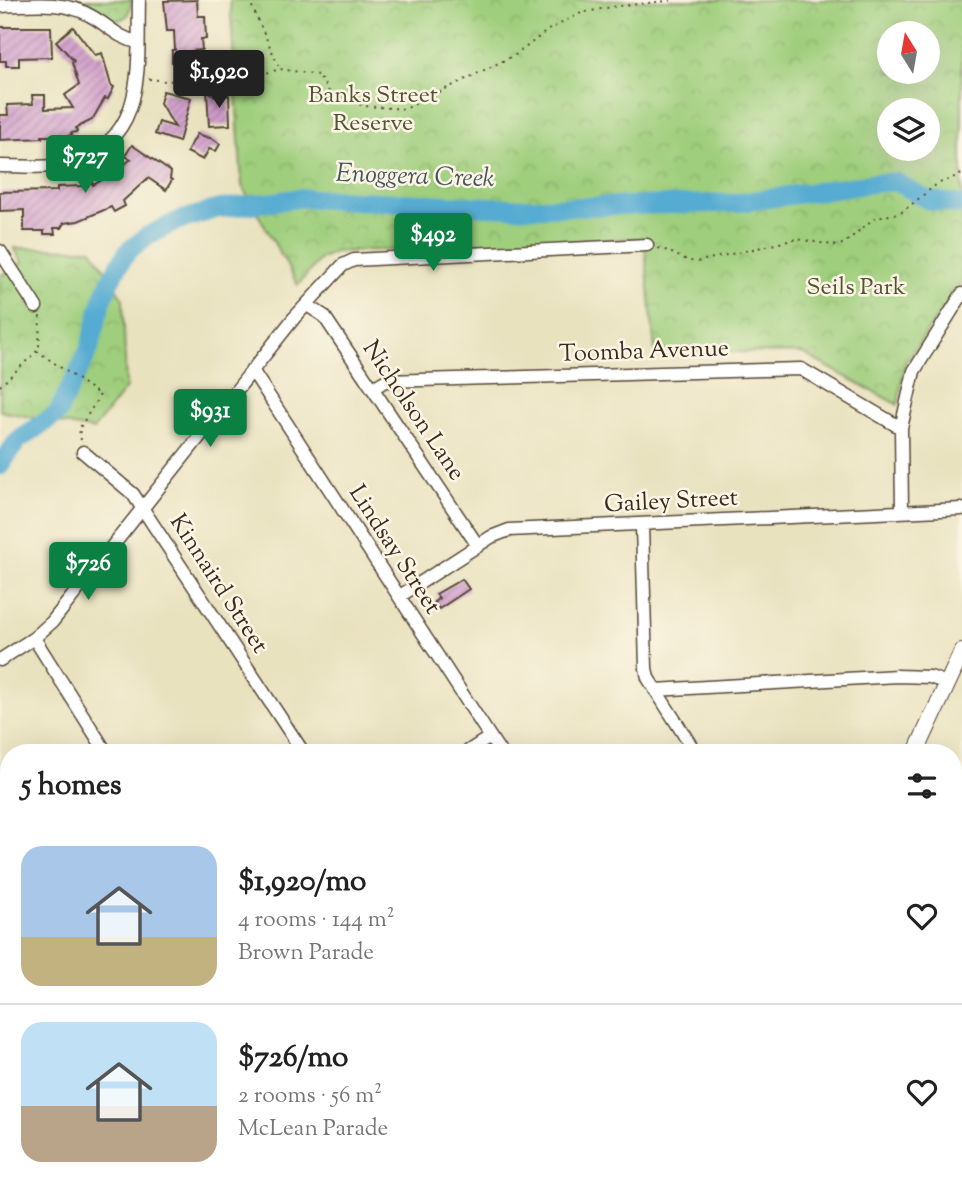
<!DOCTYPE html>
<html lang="en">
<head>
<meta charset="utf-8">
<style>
  :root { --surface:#fff; --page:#f2f2f2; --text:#222; --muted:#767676; --line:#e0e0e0; --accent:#0b8043 }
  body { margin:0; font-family:"Sorts Mill Goudy",serif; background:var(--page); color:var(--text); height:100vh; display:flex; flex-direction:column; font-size:26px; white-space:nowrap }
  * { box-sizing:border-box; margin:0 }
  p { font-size:23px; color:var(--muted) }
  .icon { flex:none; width:38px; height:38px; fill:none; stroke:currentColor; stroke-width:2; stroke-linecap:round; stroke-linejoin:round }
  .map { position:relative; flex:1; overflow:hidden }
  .side { position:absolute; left:0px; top:744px; width:962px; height:450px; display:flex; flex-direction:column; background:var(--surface); border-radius:28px 28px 0 0; box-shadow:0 7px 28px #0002 }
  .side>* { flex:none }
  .needle { width:46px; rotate:349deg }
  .fabs { position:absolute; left:877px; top:21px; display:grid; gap:14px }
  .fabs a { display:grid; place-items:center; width:63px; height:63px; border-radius:50%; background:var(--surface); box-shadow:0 7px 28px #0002; font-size:35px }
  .price { position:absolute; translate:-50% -60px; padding:0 16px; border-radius:7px; background:var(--accent); color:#fff; font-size:23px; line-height:46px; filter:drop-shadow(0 2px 4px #0008) }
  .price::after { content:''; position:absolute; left:50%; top:42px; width:21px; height:16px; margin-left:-10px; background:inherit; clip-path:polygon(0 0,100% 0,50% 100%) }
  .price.on { background:#222; color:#fff }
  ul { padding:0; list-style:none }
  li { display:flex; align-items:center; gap:21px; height:175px; padding:0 21px }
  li+li { border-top:2px solid var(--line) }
  li span { display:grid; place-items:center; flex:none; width:196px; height:140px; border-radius:21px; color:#555 }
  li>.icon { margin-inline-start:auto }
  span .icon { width:84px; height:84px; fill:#fffc; stroke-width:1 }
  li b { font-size:30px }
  h2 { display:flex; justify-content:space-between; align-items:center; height:84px; padding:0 21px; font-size:30px }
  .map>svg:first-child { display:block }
  .park { fill:url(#park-crowns); stroke:#6d7c4d; stroke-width:2; fill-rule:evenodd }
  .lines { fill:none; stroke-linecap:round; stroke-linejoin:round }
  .river { stroke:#54abd1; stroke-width:19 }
  .building { fill:url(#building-hatch) }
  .minor-casing { stroke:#554636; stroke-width:15 }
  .secondary-casing { stroke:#554636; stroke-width:18 }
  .path { stroke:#554636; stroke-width:2; stroke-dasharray:2 5; stroke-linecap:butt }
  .minor { stroke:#fff; stroke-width:12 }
  .secondary { stroke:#fff; stroke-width:16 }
  .labels { text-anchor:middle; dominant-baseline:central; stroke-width:5; stroke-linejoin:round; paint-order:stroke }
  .park-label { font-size:24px; fill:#545336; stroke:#fcf5e5 }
  .street-label { font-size:24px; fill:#3b2a1e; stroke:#fcf5e5 }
  .water-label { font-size:26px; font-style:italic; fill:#44575d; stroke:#fcf5e5 }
</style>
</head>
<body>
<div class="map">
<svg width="962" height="1193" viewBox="0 0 962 1193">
  <defs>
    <pattern id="park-crowns" width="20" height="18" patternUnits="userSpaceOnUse" patternTransform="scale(1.75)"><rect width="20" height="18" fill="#9fce7c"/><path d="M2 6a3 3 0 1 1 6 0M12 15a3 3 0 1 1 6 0" fill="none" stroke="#8ab16b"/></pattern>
    <pattern id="building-hatch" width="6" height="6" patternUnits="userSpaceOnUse" patternTransform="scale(1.75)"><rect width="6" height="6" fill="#d09dcb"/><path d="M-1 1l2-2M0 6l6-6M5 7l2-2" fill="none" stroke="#aa80a4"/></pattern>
  </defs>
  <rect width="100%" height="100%" fill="#fcf5e5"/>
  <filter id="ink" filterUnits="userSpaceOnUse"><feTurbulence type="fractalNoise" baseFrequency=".0143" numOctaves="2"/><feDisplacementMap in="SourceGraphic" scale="14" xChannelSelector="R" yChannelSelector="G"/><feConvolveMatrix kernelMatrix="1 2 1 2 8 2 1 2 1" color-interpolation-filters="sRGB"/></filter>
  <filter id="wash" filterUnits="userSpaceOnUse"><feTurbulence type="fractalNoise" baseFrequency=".00686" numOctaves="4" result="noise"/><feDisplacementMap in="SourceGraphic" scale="28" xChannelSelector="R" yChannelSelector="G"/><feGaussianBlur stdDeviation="1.57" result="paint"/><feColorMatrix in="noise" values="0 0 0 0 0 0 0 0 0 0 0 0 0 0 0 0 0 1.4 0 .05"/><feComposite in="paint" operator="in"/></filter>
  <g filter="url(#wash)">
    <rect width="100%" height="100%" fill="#e9e2bf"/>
    <path class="park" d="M68,0H132L128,15L122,19L110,21L76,2Z
      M230,0H962V282L905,363L898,405L802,353L655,351L644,238L334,252L320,259L298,285L242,186ZM889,33H928V72H889ZM889,110H928V149H889Z
      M14,248L92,249L123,299L126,388L93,430L0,411V276L23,262Z"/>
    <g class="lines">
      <path class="river" d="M0,466L18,440L57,414L89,350L101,304L110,281L127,252L147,236L178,221L217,209L301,198L521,208L737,203L875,183L896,182L928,200L962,205"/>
    </g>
    <g id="blocks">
      <path class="building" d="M197,0L198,16H205L206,39H201L202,50L192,51L191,61L172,62V50H175L174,31H167L164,1Z
        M0,27H51L52,57L19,58V66H6V61H0Z
        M73,27L95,55L102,53L111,85L114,87L108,99L105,98L92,120L76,128L77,132L71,133L72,135L60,138V136H42V138L0,140V115H8L7,105L33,104L32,95H45V109L73,108L65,95L79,85L72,63L74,61L56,41Z
        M207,90L215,96L229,95L230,125L209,126Z
        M163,91L191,98L179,142L155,134L159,122L175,127L160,103Z
        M197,134L213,139L220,144L216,151L209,149L203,160L187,152Z
        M132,145L171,172L170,179L172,180L166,190L148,178L123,201L125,206L114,212L111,207L78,221L64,223L61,228H54L55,234H44V231H24V210L0,211V192L57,191V187L82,186L92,182L93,185L116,172L131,159L125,156Z
        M462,579L469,589L439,609L434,602L439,598L436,594Z"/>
    </g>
  </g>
  <g filter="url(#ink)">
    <use href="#blocks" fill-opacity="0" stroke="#554636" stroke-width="2"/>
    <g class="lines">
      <g class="minor-casing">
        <path id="minor" d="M0,6C29,5 65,0 91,16C108,25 119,39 138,42
          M0,166C22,166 49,169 70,163C149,139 137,65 139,0
          M0,251L36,307
          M307,305L324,316L478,546
          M252,370L500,752
          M373,388L385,381L801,369L901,428
          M83,452L133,494L303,752
          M902,512L901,428L914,371L962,294
          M642,524L646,668L648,678L695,752
          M400,596L491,537L509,530L962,509
          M34,638L106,752
          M0,660L34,638L52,622L294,318L343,265L354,260L647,245
          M655,690L897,676L930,677L947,683
          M467,752L490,737
          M0,857L9,851
          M954,1041H962
          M0,1054L9,1048
          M954,1160L962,1191
          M388,1185L393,1193
          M584,1185L590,1193
          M735,1185L740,1193
          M914,1185L919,1193
          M90,1193L103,1185"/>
      </g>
      <g class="secondary-casing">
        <path id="secondary" d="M916,752L962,652
          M665,1193L675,1185"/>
      </g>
      <path class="path" d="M249,0L280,69
        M149,79L166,81L252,77L280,69L318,75L330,93L364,106L405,109L517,54L548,30L581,13L611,7L676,0
        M658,248C672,251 681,260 696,262L797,239L838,246L846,242L873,219L902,212L937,184L962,174
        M37,351L100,395L79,429L81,440
        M0,386L37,351L39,346L40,316"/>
      <use href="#minor" class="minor"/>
      <use href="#secondary" class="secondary"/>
    </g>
  </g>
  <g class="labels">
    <g class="park-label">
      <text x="373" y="96">Banks Street<tspan x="373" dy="28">Reserve</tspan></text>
      <text x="856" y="288">Seils Park</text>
    </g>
    <g class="street-label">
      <text transform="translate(644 352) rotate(-2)">Toomba Avenue</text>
      <text transform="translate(413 411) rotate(56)">Nicholson Lane</text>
      <text transform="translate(671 502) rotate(-3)">Gailey Street</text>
      <text transform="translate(394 550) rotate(57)">Lindsay Street</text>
      <text transform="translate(218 584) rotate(57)">Kinnaird Street</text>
    </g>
    <g class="water-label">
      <text transform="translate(415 177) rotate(2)">Enoggera Creek</text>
    </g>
  </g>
</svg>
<div class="fabs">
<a><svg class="needle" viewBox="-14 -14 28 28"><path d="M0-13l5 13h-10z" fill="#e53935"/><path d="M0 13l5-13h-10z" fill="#767676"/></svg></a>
<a><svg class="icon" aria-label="layers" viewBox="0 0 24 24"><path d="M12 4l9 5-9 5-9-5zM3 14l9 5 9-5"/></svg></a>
</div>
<b class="price on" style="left:219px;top:110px">$1,920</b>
<b class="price" style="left:85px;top:195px">$727</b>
<b class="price" style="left:433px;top:273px">$492</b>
<b class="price" style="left:210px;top:449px">$931</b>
<b class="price" style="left:88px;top:602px">$726</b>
<section class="side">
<h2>5 homes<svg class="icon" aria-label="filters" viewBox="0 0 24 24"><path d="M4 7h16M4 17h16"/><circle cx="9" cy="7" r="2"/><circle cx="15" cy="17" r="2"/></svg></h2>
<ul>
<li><span style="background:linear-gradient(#a9c7e8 65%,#c2b280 0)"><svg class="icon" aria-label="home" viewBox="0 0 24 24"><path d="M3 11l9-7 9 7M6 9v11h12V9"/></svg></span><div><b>$1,920/mo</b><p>4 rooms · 144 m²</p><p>Brown Parade</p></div><svg class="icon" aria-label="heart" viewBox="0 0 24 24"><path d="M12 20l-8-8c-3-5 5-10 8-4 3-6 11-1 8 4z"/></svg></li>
<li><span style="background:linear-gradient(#bfe0f5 60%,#b9a48a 0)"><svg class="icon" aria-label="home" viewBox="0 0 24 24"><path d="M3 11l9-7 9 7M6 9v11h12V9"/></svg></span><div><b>$726/mo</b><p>2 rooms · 56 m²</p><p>McLean Parade</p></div><svg class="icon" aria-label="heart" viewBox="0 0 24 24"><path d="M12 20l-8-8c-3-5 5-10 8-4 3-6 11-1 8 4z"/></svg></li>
</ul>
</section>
</div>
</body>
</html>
